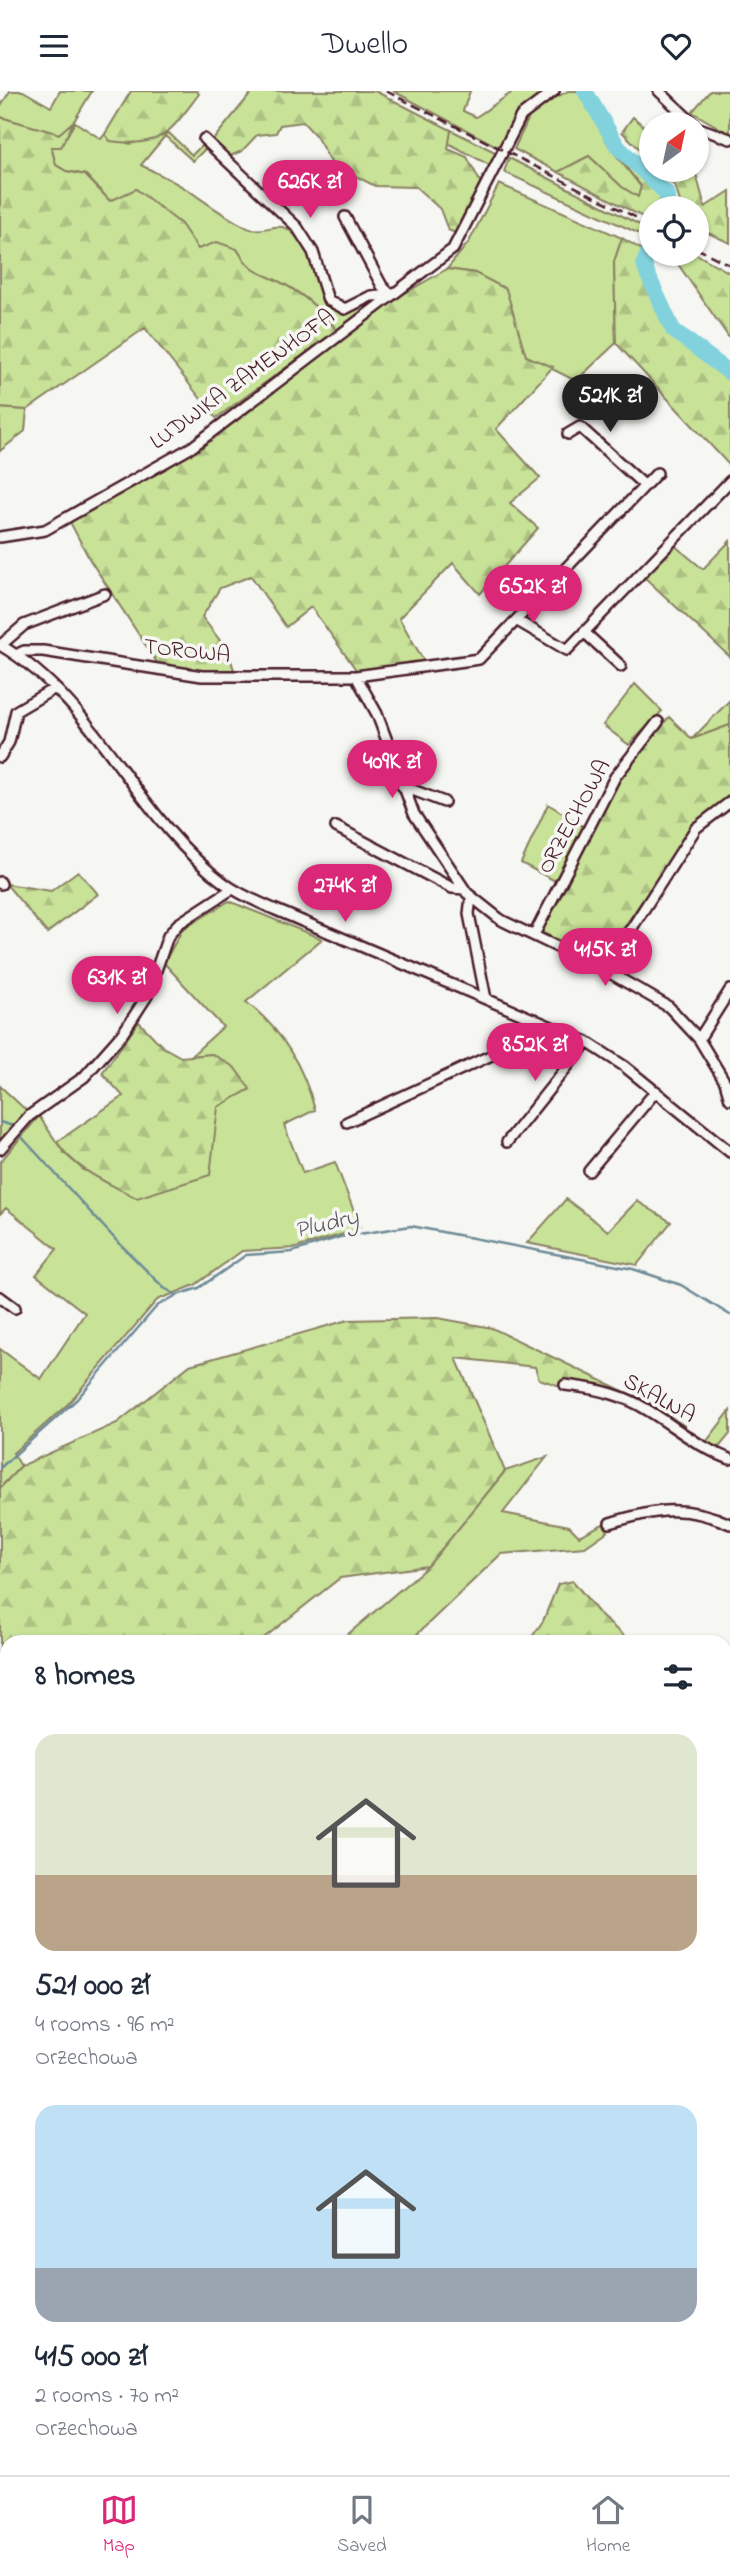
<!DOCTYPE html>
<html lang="en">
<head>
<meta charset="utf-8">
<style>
  :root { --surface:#fff; --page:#f2f2f3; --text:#1f2937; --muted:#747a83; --line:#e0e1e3; --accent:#db2777 }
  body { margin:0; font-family:"Indie Flower",sans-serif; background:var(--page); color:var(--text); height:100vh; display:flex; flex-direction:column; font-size:26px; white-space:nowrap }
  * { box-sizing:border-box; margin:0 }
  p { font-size:23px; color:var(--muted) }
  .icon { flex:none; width:38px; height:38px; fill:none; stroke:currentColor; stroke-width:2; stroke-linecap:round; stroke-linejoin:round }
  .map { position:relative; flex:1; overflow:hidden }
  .drawer { position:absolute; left:0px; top:1544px; width:732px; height:842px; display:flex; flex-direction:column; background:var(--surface); border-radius:21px 21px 0 0; box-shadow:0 2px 5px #0004 }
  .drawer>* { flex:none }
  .needle { width:46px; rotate:33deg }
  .controls { position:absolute; left:639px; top:21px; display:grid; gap:14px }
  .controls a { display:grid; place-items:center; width:70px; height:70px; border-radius:50%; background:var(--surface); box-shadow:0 2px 5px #0004; font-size:35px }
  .price { position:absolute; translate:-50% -60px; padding:0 16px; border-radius:24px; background:var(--accent); color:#fff; font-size:23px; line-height:46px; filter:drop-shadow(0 2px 4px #0008) }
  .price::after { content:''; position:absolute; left:50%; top:42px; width:21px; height:16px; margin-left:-10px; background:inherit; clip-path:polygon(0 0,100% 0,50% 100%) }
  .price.active { background:#222; color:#fff }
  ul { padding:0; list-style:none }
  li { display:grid; align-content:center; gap:14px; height:371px; padding:0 35px }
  li span { display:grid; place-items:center; height:217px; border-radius:21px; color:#555 }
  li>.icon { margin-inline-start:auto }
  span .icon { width:126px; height:126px; fill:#fffc; stroke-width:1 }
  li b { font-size:30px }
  h2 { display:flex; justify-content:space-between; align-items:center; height:84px; padding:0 35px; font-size:30px }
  header { display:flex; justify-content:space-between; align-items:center; height:91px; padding:0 35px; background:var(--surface); font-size:32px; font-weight:600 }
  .dock { display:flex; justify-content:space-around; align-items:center; height:98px; border-top:2px solid var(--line); background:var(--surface); font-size:19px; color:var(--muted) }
  .dock a { display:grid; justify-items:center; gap:4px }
  .dock .active { color:var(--accent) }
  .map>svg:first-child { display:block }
  .green { fill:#c8e298; stroke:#898062; stroke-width:2 }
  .forest { fill:url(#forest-firs); stroke:#898062; stroke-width:2 }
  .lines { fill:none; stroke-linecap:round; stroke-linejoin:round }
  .stream { stroke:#6c8a96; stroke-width:2.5 }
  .river { stroke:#82d2dd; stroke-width:16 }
  .street-casing { stroke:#4a1f2b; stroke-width:14 }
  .secondary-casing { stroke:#4a1f2b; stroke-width:18 }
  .street { stroke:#f6f6f2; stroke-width:9 }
  .secondary { stroke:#f6f6f2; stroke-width:12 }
  .rail { stroke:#4a1f2b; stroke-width:2.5; stroke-dasharray:10 5; stroke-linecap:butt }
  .labels { text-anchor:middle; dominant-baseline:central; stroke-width:7; stroke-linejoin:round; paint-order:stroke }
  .street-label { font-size:23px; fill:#4a1f2b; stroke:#f6f6f2 }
  .water-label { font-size:24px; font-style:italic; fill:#5b5560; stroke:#f6f6f2 }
</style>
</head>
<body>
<header><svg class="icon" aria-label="menu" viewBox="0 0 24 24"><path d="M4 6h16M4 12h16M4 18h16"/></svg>Dwello<svg class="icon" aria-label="heart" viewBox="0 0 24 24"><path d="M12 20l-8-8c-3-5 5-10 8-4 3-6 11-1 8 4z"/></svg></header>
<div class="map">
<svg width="730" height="2384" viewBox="0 0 730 2384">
  <defs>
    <pattern id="forest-firs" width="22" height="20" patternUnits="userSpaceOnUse" patternTransform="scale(1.75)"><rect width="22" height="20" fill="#c8e298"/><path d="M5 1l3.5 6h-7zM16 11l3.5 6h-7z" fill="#adc183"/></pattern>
  </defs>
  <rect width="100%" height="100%" fill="#f6f6f2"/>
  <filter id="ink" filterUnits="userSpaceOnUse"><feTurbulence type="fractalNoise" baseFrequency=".0143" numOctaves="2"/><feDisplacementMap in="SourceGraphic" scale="14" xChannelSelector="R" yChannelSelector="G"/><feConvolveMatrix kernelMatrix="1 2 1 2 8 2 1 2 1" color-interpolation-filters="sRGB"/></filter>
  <g filter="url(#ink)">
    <path class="green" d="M10,0H23L51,16L60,0H92L74,30L59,43L0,26V16Z
      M393,0H470L463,20L476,26L514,0H545L518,21L508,46L500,57Z
      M568,0H579L608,53L641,96L638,106L622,96L589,65L558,81L514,58L532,20Z
      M710,0H730V43L692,21Z
      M75,31L101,48L105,43L130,53L169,42L192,64L204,52L208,55L193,70L165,45L141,74C160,84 181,93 198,106C215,118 229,128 248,137C262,143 278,130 289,139C323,165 310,198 337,220L377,207L374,214L339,242C324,222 307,206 285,194C259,179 254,187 237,158H198L110,110L86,84L66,80L56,74L51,55H61Z
      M451,39L499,63L491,75L448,52Z
      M509,67L646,137L642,144L504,81Z
      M499,93L622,147L614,171L616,252L576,290L526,265L475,182L447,178L469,151Z
      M0,317L27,319L25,340L0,360Z
      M635,593L662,620L629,654L603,634Z
      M730,609V634L692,648Z
      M548,713L584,736L559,792L521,772Z
      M229,810L322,848L246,911C281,937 304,977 315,1019L284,1034L303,1082L335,1071L360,1136L354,1140L296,1157L242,1160L195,1194L157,1209L68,1313L13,1362L21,1375L0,1397V1258L41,1288L85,1222L36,1184L57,1158L6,1117L0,1123V1071L39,1025L64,1062L85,1080L249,999L212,963L191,965L223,936L164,872L182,839Z
      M0,995L27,1020L0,1054Z
      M566,1108L608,1140L637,1110L671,1131L637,1174L527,1152Z
      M623,1300L645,1309L685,1335L683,1339L623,1305Z
      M730,1320V1343L716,1360L707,1350Z
      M547,1366L503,1422L569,1435L579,1445L603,1433L608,1440L585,1456L501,1463L410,1550H340L428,1475L505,1380Z
      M7,2244L3,2267L7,2268V2312L0,2299V2247Z
      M58,2378H172L177,2384H63Z"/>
    <path class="forest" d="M131,0H197L199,3C170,41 162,58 110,50L105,43Z
      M253,0H375L451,39L448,58L467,66L483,96L460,144L448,139L440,118L416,96L375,95L332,73L316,45L303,31L280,34L276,42L257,44L242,60L230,65L213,49Z
      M0,26L59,43L74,30L61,56H51L56,74L66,80L85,84L110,110L136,98L181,133L198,158L217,151L237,158C254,186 258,179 284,193C306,205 323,221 337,240L216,327L145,237L27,319L0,317Z
      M633,26L651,41V69L622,41Z
      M615,58L661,104L660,117H651L650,130L558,81L589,65L622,96L638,106L641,95L612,59Z
      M660,79H695L705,116L730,100V152L697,137L696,117H682L675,95Z
      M622,147L644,160C639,176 644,186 650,201C671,251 688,255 730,285V375L616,252L614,171Z
      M671,163H696L730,182V248Z
      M447,178L475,182L506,198L526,265L553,276L496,338L540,387L510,412L538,437L480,503L453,472L399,527L424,570L357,580L311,516L286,536L251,485L220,497L202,526L228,560L235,582L160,576L90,469L70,431L188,365L395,208Z
      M730,450V566L643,485L674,454L703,478Z
      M669,626L692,648L730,634V707L695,734L615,849L592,861L577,858L541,841L619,685Z
      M78,780L98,803L47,842L6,793L51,800Z
      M139,931L163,956L181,966L212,963L234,976L250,998L218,1016L210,1084L137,1107C108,1092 75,1079 57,1051L123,1005L102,982Z
      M438,1227L492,1237L623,1300V1305L598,1296L562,1290L560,1295L539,1288L535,1276L456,1267L505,1380L428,1475L340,1487L260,1550H7V1726L0,1732V1397L21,1375L117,1332L190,1274L348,1229Z
      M573,1490L602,1526L630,1550H529L543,1530L558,1493Z
      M184,2378H400L405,2384H189Z"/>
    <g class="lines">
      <path class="stream" d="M0,1031L13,1035
        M19,1043L115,1148L164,1197L175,1203
        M0,1377L77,1308L157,1215L177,1204L199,1197L246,1164L292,1161L340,1146L411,1135L633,1178L681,1194L730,1224"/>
      <path class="river" d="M585,0L618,56L666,102L670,117
        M651,156L644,172L646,180L673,239L730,282"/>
      <g class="street-casing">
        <path id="street" d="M659,0L694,33
          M696,36L730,48
          M204,48L297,136L313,161L328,209L345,218L371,205L391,204
          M345,126L382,195L391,204
          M568,343L580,336L644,394
          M0,446L45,439L192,356L453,158L521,25L554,0
          M516,529L567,559L730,390
          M584,541L621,575
          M0,554C98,611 135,726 224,792C240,804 258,811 276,819L587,951L624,975L730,1061
          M1,554L24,534L105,503
          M16,564L24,560H43L202,585H356L479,568L657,382
          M356,585L377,623L414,723L467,802L501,829L605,879L669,916L699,948L725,991L730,1008
          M0,666L9,651L16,620L55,597
          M402,695L444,711
          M336,736L452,797L464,798
          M0,791L1,793
          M471,806L469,823L486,908
          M534,844L615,686L658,631
          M605,879L696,737L730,711
          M699,948L730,899
          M347,1031L522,950L534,928
          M507,1051L587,951
          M0,1058L29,1025L84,986L123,942L147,905L168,845L178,833L232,798
          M589,1080L656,1000
          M0,1206L15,1217
          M565,1294C591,1297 614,1301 637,1313C669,1330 696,1356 730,1368
          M610,1432C655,1418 686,1413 730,1433
          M728,1631L730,1633
          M724,1765L730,1771
          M0,2013L7,2009
          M724,2057L730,2053
          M724,2108L730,2106
          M0,2118L7,2129
          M724,2245L730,2250
          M0,2304L7,2319
          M724,2350L730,2344
          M52,2378L58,2384
          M177,2378L182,2384
          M34,2384L43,2378
          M691,2384L697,2378"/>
      </g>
      <g class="secondary-casing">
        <path id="secondary" d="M724,1825L730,1820
          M0,2235L7,2231"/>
      </g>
      <use href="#street" class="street"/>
      <use href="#secondary" class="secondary"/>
      <path class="rail" d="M386,0L651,134
        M696,157L730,174"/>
    </g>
  </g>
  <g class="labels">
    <g class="street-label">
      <text transform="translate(243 289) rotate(-36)">LUDWIKA ZAMENHOFA</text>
      <text transform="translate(187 561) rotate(6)">TOROWA</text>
      <text transform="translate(575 726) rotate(-61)">ORZECHOWA</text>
      <text transform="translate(659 1308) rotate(29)">SKALNA</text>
    </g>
    <g class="water-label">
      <text transform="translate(327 1134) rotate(-13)">Pludry</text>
    </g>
  </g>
</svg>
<div class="controls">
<a><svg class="needle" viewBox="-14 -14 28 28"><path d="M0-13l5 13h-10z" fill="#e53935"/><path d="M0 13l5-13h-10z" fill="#747a83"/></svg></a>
<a><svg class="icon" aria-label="locate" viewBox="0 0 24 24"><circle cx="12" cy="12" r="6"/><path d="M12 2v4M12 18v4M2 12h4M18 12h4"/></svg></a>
</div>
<b class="price" style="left:310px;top:129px">626K zł</b>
<b class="price active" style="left:610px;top:343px">521K zł</b>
<b class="price" style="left:533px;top:534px">652K zł</b>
<b class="price" style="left:392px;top:709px">409K zł</b>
<b class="price" style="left:345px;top:833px">274K zł</b>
<b class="price" style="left:605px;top:897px">415K zł</b>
<b class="price" style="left:117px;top:925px">631K zł</b>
<b class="price" style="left:535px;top:992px">852K zł</b>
<section class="drawer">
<h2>8 homes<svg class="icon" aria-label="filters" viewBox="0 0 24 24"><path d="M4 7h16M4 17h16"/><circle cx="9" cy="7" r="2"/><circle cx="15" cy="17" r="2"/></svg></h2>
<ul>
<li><span style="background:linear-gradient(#dfe7d0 65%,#b9a48a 0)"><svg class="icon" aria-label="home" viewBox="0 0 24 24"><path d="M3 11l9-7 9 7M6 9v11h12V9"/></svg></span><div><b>521 000 zł</b><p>4 rooms · 96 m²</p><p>Orzechowa</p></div></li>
<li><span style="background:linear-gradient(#bfe0f5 75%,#9aa5b1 0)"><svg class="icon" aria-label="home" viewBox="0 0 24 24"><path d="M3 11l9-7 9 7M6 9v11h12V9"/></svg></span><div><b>415 000 zł</b><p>2 rooms · 70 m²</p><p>Orzechowa</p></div></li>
</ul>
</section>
</div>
<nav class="dock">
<a class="active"><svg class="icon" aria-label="map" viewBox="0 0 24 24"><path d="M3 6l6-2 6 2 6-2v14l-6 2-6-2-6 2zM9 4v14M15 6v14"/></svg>Map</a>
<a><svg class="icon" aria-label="saved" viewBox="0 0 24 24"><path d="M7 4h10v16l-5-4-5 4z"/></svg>Saved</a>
<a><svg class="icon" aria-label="home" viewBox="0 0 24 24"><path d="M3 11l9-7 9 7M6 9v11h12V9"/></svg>Home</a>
</nav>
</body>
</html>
